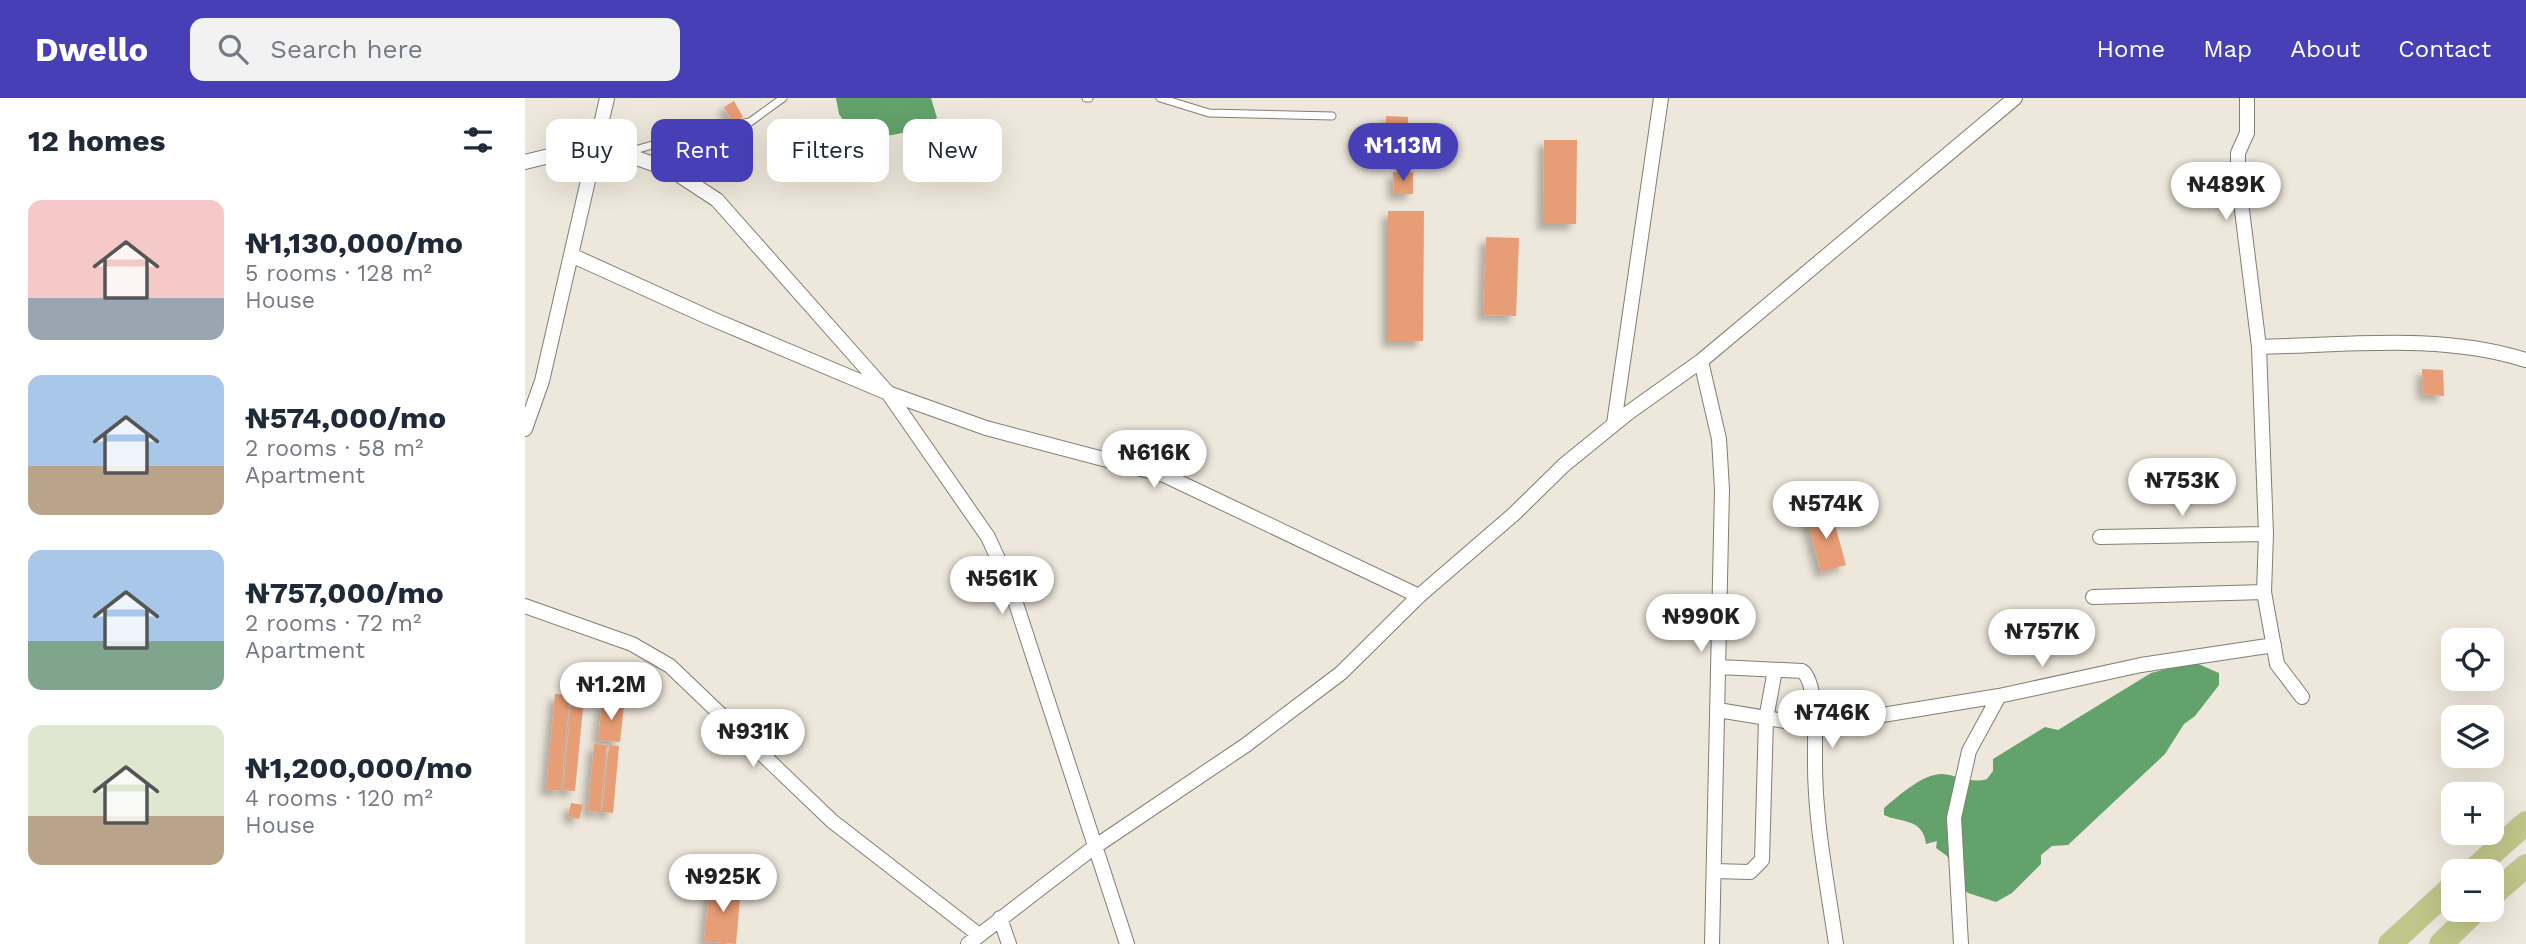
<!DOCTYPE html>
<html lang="en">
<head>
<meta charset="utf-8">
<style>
  :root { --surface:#fff; --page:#f2f2f3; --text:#1f2937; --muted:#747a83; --accent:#463fb5 }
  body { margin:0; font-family:"Work Sans",sans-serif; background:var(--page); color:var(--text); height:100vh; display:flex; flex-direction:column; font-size:26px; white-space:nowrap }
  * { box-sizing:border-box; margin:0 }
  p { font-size:23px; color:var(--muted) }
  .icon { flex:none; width:38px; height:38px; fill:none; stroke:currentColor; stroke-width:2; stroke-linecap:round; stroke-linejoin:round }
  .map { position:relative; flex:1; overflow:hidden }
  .panel { display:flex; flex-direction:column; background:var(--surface); width:525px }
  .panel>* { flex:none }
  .banner { position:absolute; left:21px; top:21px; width:665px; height:63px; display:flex; gap:14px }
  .fabs { position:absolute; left:1916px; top:530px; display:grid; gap:14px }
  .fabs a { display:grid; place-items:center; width:63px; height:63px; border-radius:14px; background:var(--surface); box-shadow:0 7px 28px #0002; font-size:35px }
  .price { position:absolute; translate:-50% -60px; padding:0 16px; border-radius:24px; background:#fff; color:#222; font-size:23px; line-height:46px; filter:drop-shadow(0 2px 4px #0008) }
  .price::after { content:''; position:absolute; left:50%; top:42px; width:21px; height:16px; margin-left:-10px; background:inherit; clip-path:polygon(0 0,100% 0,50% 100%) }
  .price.active { background:var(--accent); color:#fff }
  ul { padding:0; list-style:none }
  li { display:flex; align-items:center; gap:21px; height:175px; padding:0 28px }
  li span { display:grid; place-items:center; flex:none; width:196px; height:140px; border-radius:14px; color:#555 }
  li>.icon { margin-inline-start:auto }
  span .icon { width:84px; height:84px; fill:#fffc; stroke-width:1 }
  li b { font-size:30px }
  h2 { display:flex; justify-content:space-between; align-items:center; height:84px; padding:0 28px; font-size:30px }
  .chip { padding:0 24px; border-radius:14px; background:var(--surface); box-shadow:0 7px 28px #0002; font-size:24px; line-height:63px }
  .chip.active { background:var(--accent); color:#fff }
  header { display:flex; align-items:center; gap:42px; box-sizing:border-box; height:98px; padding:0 35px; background:var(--accent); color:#fff }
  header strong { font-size:33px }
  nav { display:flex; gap:38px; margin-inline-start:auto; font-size:24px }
  .search { width:490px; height:63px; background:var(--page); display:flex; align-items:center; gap:18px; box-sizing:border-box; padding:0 24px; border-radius:14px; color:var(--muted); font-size:26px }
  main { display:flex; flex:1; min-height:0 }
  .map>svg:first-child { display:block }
  .water { fill:#63a26b }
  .building { fill:#e79d75; filter:url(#shadow) }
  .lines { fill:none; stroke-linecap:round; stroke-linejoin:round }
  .service-casing { stroke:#837d72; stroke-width:9 }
  .minor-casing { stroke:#837d72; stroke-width:16 }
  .primary-casing { stroke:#cacac9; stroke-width:24 }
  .service { stroke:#fff; stroke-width:7 }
  .minor { stroke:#fff; stroke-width:14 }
  .primary { stroke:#c0c689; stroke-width:23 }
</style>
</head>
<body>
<header>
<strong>Dwello</strong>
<div class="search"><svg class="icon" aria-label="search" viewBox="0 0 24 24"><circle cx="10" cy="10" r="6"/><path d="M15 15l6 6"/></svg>Search here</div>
<nav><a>Home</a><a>Map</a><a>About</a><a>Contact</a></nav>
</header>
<main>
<section class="panel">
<h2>12 homes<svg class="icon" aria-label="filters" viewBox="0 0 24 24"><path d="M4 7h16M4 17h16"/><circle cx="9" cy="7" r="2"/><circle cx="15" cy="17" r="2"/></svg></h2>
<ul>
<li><span style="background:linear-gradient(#f6c9c9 70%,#9aa5b1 0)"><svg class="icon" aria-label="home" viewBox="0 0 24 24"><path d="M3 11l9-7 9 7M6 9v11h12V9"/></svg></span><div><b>₦1,130,000/mo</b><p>5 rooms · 128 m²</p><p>House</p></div></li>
<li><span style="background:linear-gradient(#a9c7e8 65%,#b9a48a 0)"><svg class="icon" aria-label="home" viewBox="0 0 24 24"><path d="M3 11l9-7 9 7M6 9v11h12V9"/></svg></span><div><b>₦574,000/mo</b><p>2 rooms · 58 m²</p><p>Apartment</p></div></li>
<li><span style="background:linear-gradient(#a9c7e8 65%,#7fa58c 0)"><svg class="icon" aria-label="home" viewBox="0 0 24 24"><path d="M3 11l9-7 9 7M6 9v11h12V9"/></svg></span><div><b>₦757,000/mo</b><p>2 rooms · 72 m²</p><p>Apartment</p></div></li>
<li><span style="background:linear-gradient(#dfe7d0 65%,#b9a48a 0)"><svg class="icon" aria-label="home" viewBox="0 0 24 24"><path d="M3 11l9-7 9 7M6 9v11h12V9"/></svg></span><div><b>₦1,200,000/mo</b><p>4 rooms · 120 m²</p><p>House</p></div></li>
</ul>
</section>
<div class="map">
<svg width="2001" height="846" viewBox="0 0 2001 846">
  <defs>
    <filter id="shadow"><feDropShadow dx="-6" dy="6" stdDeviation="3.5" flood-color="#0004"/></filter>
  </defs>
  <rect width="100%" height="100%" fill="#eee7db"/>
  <path class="water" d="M311,0H406L412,20C388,35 357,42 329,38L314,16Z
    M1669,564L1694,575V587L1670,618L1659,626L1640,656L1543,747L1527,748L1516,757V766L1487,795L1471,804L1443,795L1437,790L1422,758L1411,750L1412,743L1401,746C1398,719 1374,725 1359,717V710C1375,697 1397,676 1417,676C1432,677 1446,686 1462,681L1468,673V661L1520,629L1533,632L1626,575Z"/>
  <path class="building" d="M209,3L218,19L208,25L199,9Z
    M861,18L883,19V30H872V48H860Z
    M1019,42H1052L1051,126H1018Z
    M868,74H888V96H869Z
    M863,113H899L898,243H863Z
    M961,139L994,140L991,218L958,217Z
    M1897,271L1918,272L1919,298L1898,296Z
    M1306,412L1321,467L1296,474L1281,418Z
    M30,596L45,597L36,693L21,691Z
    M47,598L59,599L50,693L38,692Z
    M77,604L99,607L95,644L73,642Z
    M69,646L82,647L75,714L63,713Z
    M84,647L94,648L88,715L77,714Z
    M46,705L58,707L54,721L43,718Z
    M185,786L216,789L211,846L179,843Z"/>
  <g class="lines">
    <g class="service-casing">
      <path id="service" d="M561,0H564
        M635,0L684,15L807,18
        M103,54L179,32L225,24L258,0"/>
    </g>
    <g class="minor-casing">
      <path id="minor" d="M1722,0V35L1713,55V80L1734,249
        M0,64L72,46L148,73L192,102L363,295L463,439L485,487L602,846
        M46,157L185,220L363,295L461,330L639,377L894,498
        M1176,263L1194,341L1197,391L1187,846
        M1089,326L1136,0
        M0,331L17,283L82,0
        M1575,439L1741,436
        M1568,499L1739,494
        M0,508L107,546L145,568L307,723L454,837
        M1194,569L1277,573C1292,583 1290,640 1290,657C1289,720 1302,784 1311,846
        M1777,599L1752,566L1739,494L1741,436L1734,249C1822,247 1915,235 2001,262
        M1193,612L1290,628L1474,598L1616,567L1749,547
        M1189,773L1225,774L1237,762L1241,621L1250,572
        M475,820L484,846
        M443,846L568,750L721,647L816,575L894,498L989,416L1039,367L1103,315L1176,263L1490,0
        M1436,846L1429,720L1444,653L1474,598"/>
    </g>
    <g class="primary-casing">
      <path id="primary" d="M1946,774L2001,725
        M1967,797L2001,768
        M1865,846L1928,788
        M1916,846L1951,812"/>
    </g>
    <use href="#service" class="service"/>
    <use href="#minor" class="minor"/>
    <use href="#primary" class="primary"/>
  </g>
</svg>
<div class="fabs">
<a><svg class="icon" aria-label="locate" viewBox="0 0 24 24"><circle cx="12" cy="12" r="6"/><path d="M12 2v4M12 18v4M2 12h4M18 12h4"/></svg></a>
<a><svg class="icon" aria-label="layers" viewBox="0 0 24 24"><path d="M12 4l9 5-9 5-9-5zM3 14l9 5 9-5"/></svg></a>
<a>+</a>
<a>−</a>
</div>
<b class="price active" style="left:878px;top:85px">₦1.13M</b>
<b class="price" style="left:1701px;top:124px">₦489K</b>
<b class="price" style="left:629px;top:392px">₦616K</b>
<b class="price" style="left:1657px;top:420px">₦753K</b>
<b class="price" style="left:1301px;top:443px">₦574K</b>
<b class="price" style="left:477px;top:518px">₦561K</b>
<b class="price" style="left:1176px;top:556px">₦990K</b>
<b class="price" style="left:1517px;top:571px">₦757K</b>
<b class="price" style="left:86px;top:624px">₦1.2M</b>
<b class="price" style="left:1307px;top:652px">₦746K</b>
<b class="price" style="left:228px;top:671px">₦931K</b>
<b class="price" style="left:198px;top:816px">₦925K</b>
<div class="banner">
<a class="chip">Buy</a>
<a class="chip active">Rent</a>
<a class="chip">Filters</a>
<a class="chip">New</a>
</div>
</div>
</main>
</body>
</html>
